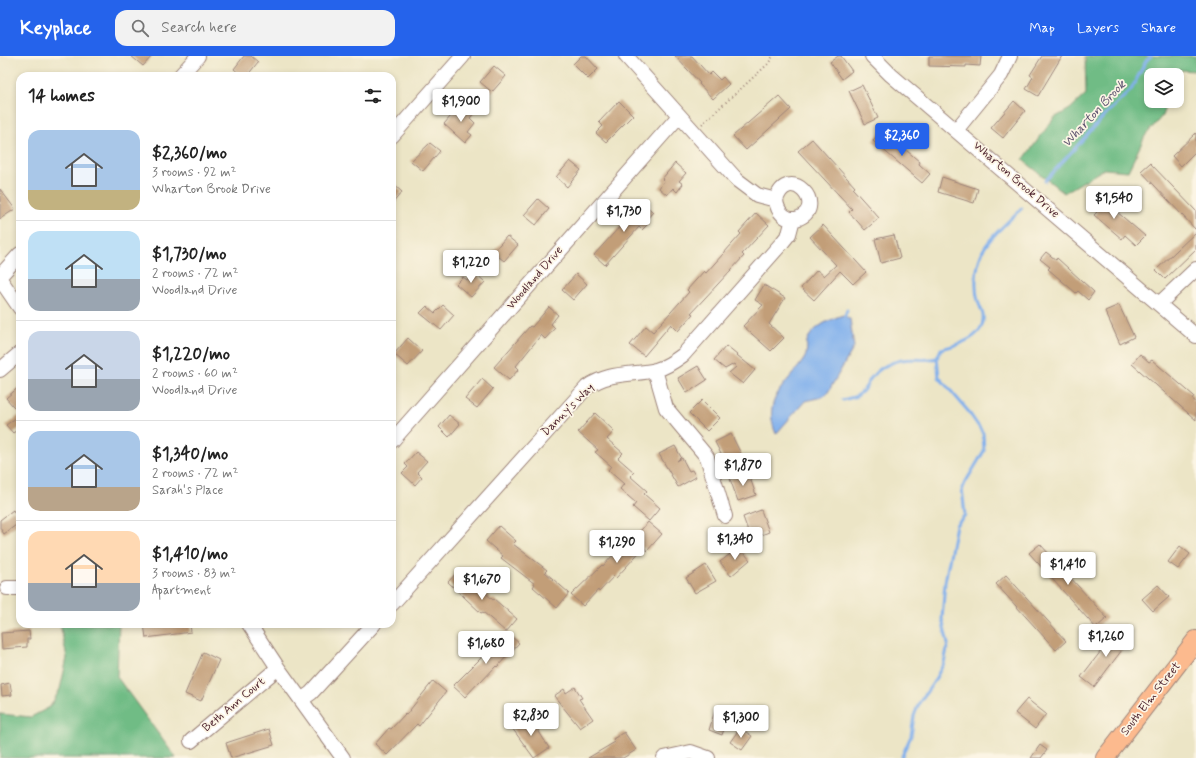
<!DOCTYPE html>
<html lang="en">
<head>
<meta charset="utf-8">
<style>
  :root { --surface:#fff; --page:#f2f2f2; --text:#222; --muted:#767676; --line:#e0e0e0; --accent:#2563eb }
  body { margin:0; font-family:Mynerve,sans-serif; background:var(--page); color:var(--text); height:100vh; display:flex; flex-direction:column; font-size:15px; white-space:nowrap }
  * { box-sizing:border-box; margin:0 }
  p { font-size:13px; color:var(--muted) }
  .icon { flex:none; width:22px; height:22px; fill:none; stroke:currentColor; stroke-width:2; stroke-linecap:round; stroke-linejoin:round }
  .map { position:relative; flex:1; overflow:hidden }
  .drawer { position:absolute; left:16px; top:16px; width:380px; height:556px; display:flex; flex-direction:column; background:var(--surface); border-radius:12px; box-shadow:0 2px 6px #0003 }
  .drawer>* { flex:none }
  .tools { position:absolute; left:1144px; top:12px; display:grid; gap:8px }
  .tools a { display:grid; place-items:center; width:40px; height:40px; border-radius:8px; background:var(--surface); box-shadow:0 2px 6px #0003; font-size:20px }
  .price { position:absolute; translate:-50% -34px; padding:0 9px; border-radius:4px; background:#fff; color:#222; font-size:13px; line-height:26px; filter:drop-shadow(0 1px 2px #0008) }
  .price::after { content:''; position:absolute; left:50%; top:24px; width:12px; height:9px; margin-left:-6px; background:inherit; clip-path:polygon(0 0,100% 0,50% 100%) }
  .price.active { background:var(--accent); color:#fff }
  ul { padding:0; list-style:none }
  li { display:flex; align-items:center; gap:12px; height:100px; padding:0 12px }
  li+li { border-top:1px solid var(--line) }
  li span { display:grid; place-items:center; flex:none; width:112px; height:80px; border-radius:12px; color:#555 }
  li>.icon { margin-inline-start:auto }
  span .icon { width:48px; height:48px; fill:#fffc; stroke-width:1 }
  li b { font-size:17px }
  h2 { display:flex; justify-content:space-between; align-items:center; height:48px; padding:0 12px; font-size:17px }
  header { display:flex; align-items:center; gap:24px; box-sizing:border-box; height:56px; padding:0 20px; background:var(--accent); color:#fff }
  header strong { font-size:19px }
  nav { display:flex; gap:22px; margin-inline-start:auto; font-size:14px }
  .search { width:280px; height:36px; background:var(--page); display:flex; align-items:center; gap:10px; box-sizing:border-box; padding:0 14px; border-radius:12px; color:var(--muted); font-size:15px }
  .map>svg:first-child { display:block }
  .forest { fill:#6fbc85; stroke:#5c6e58 }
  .water { fill:#81b0ec; stroke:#66688c }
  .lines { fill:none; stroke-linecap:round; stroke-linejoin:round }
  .stream { stroke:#81b0ec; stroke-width:3 }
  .building { fill:#c29e78 }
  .minor-casing { stroke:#9b8278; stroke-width:16 }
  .major-casing { stroke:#9b8278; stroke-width:20 }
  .path { stroke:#9b8278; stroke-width:2; stroke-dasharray:1 3; stroke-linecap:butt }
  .minor { stroke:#fff; stroke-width:14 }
  .major { stroke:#fcba8e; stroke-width:18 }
  .labels { text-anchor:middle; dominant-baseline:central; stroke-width:3.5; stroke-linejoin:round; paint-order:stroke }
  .street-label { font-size:12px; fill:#4a1f2b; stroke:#fcf5e5 }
  .water-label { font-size:13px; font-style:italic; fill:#5d526f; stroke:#fcf5e5 }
</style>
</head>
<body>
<header>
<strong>Keyplace</strong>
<div class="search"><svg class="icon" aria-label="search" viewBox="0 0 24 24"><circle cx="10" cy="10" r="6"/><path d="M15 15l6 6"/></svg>Search here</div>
<nav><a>Map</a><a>Layers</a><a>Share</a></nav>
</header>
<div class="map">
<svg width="1196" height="702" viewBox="0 0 1196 702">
  <rect width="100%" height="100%" fill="#fcf5e5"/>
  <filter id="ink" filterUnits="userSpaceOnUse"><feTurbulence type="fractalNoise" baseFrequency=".025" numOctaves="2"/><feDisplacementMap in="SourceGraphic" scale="8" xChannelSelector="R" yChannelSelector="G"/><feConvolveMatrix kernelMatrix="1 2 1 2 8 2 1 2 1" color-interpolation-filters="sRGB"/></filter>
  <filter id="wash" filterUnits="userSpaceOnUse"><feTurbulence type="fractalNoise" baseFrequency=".012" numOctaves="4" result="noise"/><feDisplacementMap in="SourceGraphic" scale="16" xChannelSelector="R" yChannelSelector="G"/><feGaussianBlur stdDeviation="0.9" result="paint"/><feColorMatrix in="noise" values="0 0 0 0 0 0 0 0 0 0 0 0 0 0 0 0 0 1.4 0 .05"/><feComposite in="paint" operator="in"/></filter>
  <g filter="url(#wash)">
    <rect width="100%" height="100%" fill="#ece5c6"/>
    <path class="forest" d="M1085,0H1196V15L1178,14L1176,19H1151V45H1167L1162,60L1145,80L1128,115L1104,113L1064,137L1023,104L1054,62L1070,53L1086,38Z
      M60,568H119L117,621L176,702H0V658L31,661L50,651L60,633L67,602Z"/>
    <path class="water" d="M843,259L850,263L854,291L827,338L822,341L805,345L776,378C761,342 787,329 804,303C808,297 806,291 807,285C812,271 831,263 843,259Z"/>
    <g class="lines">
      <path class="stream" d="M1045,125L1107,57L1131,34L1146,5L1151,0
        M844,262L847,254
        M843,344C848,342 854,342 858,339C865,335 867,328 871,322C876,315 886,309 894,306C907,300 923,306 937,302
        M901,702L911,680L914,660L919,647L933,627L944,607L948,588L942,563L945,526L956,469L965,459L962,432L984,395L983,377L968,355L939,321L937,302L941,293C957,289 986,282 983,259C982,254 979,249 978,245C974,230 976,212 981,199C986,184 1010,164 1022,152"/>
    </g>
    <g id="blocks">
      <path class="building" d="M131,0H152L143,10Z
        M244,0H251L258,6L247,20H242L234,13Z
        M581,0H586L598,13L588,23L573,8Z
        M675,0H692L709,19L712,16L720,24L723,21L729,28L713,43L699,28L700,27Z
        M838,0H841L852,15L842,23L830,6Z
        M929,0H981L980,10L966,9V11L929,10Z
        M1042,0H1062L1038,40L1026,33L1033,21L1030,19Z
        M494,10L506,20L492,36L480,26Z
        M862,29L878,62L865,68L849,35Z
        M779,40L791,53L746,94L733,80Z
        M619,45L633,59L606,86L596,77L603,70L599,66Z
        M1014,45L1025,55L1003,82L991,72Z
        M465,47L475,56L470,62L475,67L468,76L472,79L465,87L444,68L457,53L459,54Z
        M881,75L891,84L892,82L920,106L919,108L930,118L922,127L873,85Z
        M1196,77V95L1181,110L1172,100Z
        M812,83L855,131L853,133L879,162L865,174L849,156L852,153L798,95Z
        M430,87L440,95L423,115L411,105Z
        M570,105L581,114L567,131L556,121Z
        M675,107L686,117L679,125L683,128L677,136L673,132L667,139L659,132L664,125L662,123Z
        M1150,107L1196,155V174L1141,115Z
        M942,121L978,133L974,147L938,136Z
        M392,127L402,136L392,148Z
        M0,133L15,153L0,163Z
        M1095,137L1145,180L1136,189L1125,179L1122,183L1094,159L1097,156L1086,147Z
        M538,143L549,153L536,169L524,159Z
        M642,146L653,156L646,164L649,167L642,174L639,171L605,209L594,199Z
        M756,157L769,169L742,198L744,200L691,257L693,258L678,275L671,268L644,300L630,289L646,270L653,276L689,236L687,234L704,215L706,217L741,178L739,176Z
        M823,169L866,216L853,228L840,215L814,244L801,232L817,214L824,220L836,209L810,181Z
        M1196,176V193L1165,223L1156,214Z
        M894,179L900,202L881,207L875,183Z
        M507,180L518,189L504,205L493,196Z
        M1046,196L1056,204L1057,202L1094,236L1088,244L1078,235L1076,237L1048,213L1050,211L1040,203Z
        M474,216L485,226L471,241L456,228L463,221L467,224Z
        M576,218L587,228L573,244L562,234Z
        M764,229L785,242L769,268L784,282L771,295L743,270L763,249L755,244Z
        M443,249L454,259L441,274L420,257L427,250L435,257Z
        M1119,249L1134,281L1120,288L1105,255Z
        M549,251L558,259L551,268L555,272L545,283L541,279L516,310L519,313L509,324L494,311L530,270L532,271Z
        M408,282L422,295L408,310L394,298Z
        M726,290L755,314L743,328L729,317L736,311L734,308L725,313L714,304Z
        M1140,298L1149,306L1152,304L1194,340L1192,343L1196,346V364L1132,308Z
        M698,310L707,324L687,337L678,322Z
        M482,323L493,333L477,352L465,343Z
        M20,330V358L6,342Z
        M702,344L720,362L707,375L689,357Z
        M595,357L614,375L607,383L623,397L618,402L634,416L630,420L647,435L644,438L660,452L649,465L633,451L636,447L620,433L624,428L608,414L611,410L595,396L598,394L578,376Z
        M20,359V372L13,377L6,369Z
        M449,359L460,368L449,381L439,371Z
        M731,378L742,400L726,408L715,386Z
        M675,390L681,401L677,405L682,402L689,415L692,414L696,421L678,431L659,398Z
        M416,396L427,405L417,416L422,421L415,429L402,417L408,411L405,408Z
        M748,416L756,439L738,445L730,423Z
        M13,454L20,466L4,478L0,472V464Z
        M761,454L769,476L751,483L743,461Z
        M648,466L662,478L647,495L644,491L616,522L614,520L599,536L598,534L583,550L571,539L602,509L603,510L626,485L629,488Z
        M499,470L516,485L513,488L547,514L545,516L569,537L557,552L533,531L535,528L501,502L503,500L486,485Z
        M1040,488L1107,562L1096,572L1029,497Z
        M1180,490L1190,498L1178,513L1168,506Z
        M739,491L750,504L731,520L720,506Z
        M706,509L716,525L695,537L686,522Z
        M460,513L493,544L494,543L517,563L506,576L483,556L481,557L448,526Z
        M1006,519L1066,585L1056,594L996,528Z
        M1158,529L1169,541L1153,555L1142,543Z
        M144,568H190L191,576L146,582Z
        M1118,573L1131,582L1094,631L1081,621Z
        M29,575L30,583H27V591L2,593L1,577Z
        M507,577L519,587L497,611L496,610L481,626L480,625L465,641L453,630L484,599L486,601Z
        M203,596L219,604L201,645L185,638Z
        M433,625L446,636L419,670L417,668L387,699L375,688L389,672L391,673L405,658L406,659Z
        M10,627L12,639L2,640L1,629Z
        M575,631L582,642L579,643L593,663L580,672L554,640L564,633L566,637Z
        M1027,643L1046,658L1035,673L1015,657Z
        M715,655L729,659L722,679L709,674Z
        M530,661L549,692L534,702L512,672Z
        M740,672L752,680L742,694L730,686Z
        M269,673L274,689L231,702L226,687Z
        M624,676L636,694L623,702H588L615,686L613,683Z
        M1040,689L1047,694L1041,702H1031Z"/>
    </g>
  </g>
  <g filter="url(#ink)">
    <use href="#blocks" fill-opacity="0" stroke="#9b8278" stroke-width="1"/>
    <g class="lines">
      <g class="minor-casing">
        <path id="minor" d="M626,0L737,124L757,139L776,144C777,156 787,167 799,162C828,149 788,107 776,144
          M872,0L891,19L1196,280
          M180,20L198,0
          M957,73L1001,19L1010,0
          M392,80L463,0
          M0,220L20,198
          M0,223L20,252
          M1159,248L1196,213
          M0,314L20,297
          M655,314L666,352L707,401L725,460
          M392,385L679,60
          M7,532H20
          M392,548L587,331C611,315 630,320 656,314C666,311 675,305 683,299L781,188L789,178L793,163
          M249,568L278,612L343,702
          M301,644L311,637L374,568
          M191,685L278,612
          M664,702L691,696L708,702"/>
      </g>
      <g class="major-casing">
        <path id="major" d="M1105,702L1196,584"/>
      </g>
      <path class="path" d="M702,68L768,8L773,0"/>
      <use href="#minor" class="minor"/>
      <use href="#major" class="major"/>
    </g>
  </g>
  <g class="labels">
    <g class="street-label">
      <text transform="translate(1016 124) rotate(41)">Wharton Brook Drive</text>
      <text transform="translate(535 222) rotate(-49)">Woodland Drive</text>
      <text transform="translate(568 354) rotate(-45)">Danny's Way</text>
      <text transform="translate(1151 643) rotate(-52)">South Elm Street</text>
      <text transform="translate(234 649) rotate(-40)">Beth Ann Court</text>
    </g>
    <g class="water-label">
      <text transform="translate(1094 58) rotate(-47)">Wharton Brook</text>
    </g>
  </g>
</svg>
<div class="tools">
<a><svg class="icon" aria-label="layers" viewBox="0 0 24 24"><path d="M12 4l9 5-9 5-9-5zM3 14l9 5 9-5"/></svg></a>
</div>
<b class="price" style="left:461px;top:67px">$1,900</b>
<b class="price active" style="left:902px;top:101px">$2,360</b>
<b class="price" style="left:1114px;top:164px">$1,540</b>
<b class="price" style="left:624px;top:177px">$1,730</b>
<b class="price" style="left:471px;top:228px">$1,220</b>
<b class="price" style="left:743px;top:431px">$1,870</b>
<b class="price" style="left:735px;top:505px">$1,340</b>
<b class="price" style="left:617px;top:508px">$1,290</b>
<b class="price" style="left:1068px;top:530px">$1,410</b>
<b class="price" style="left:482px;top:545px">$1,670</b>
<b class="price" style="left:1106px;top:602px">$1,260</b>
<b class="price" style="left:486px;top:609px">$1,680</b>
<b class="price" style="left:531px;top:681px">$2,830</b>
<b class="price" style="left:741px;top:683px">$1,300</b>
<section class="drawer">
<h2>14 homes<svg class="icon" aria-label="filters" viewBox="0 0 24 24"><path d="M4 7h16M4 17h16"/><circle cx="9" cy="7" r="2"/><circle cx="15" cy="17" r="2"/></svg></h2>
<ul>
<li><span style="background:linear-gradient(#a9c7e8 75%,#c2b280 0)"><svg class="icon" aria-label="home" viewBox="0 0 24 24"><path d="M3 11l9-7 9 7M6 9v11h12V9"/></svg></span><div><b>$2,360/mo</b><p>3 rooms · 92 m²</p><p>Wharton Brook Drive</p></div></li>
<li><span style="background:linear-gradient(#bfe0f5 60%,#9aa5b1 0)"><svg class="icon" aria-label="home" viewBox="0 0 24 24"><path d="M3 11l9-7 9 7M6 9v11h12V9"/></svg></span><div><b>$1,730/mo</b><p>2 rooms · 72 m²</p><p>Woodland Drive</p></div></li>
<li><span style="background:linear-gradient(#c9d6e8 60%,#9aa5b1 0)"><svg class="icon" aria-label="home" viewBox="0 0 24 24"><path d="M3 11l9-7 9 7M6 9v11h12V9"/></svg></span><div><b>$1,220/mo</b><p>2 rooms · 60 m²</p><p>Woodland Drive</p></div></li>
<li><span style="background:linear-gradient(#a9c7e8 70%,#b9a48a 0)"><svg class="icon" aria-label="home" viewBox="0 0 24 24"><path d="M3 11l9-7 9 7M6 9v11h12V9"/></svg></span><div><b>$1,340/mo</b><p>2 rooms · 72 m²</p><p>Sarah's Place</p></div></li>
<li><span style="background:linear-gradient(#ffd9b3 65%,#9aa5b1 0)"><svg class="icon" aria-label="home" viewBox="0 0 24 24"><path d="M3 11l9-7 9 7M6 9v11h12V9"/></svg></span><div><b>$1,410/mo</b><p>3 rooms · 83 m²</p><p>Apartment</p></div></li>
</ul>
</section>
</div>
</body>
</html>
